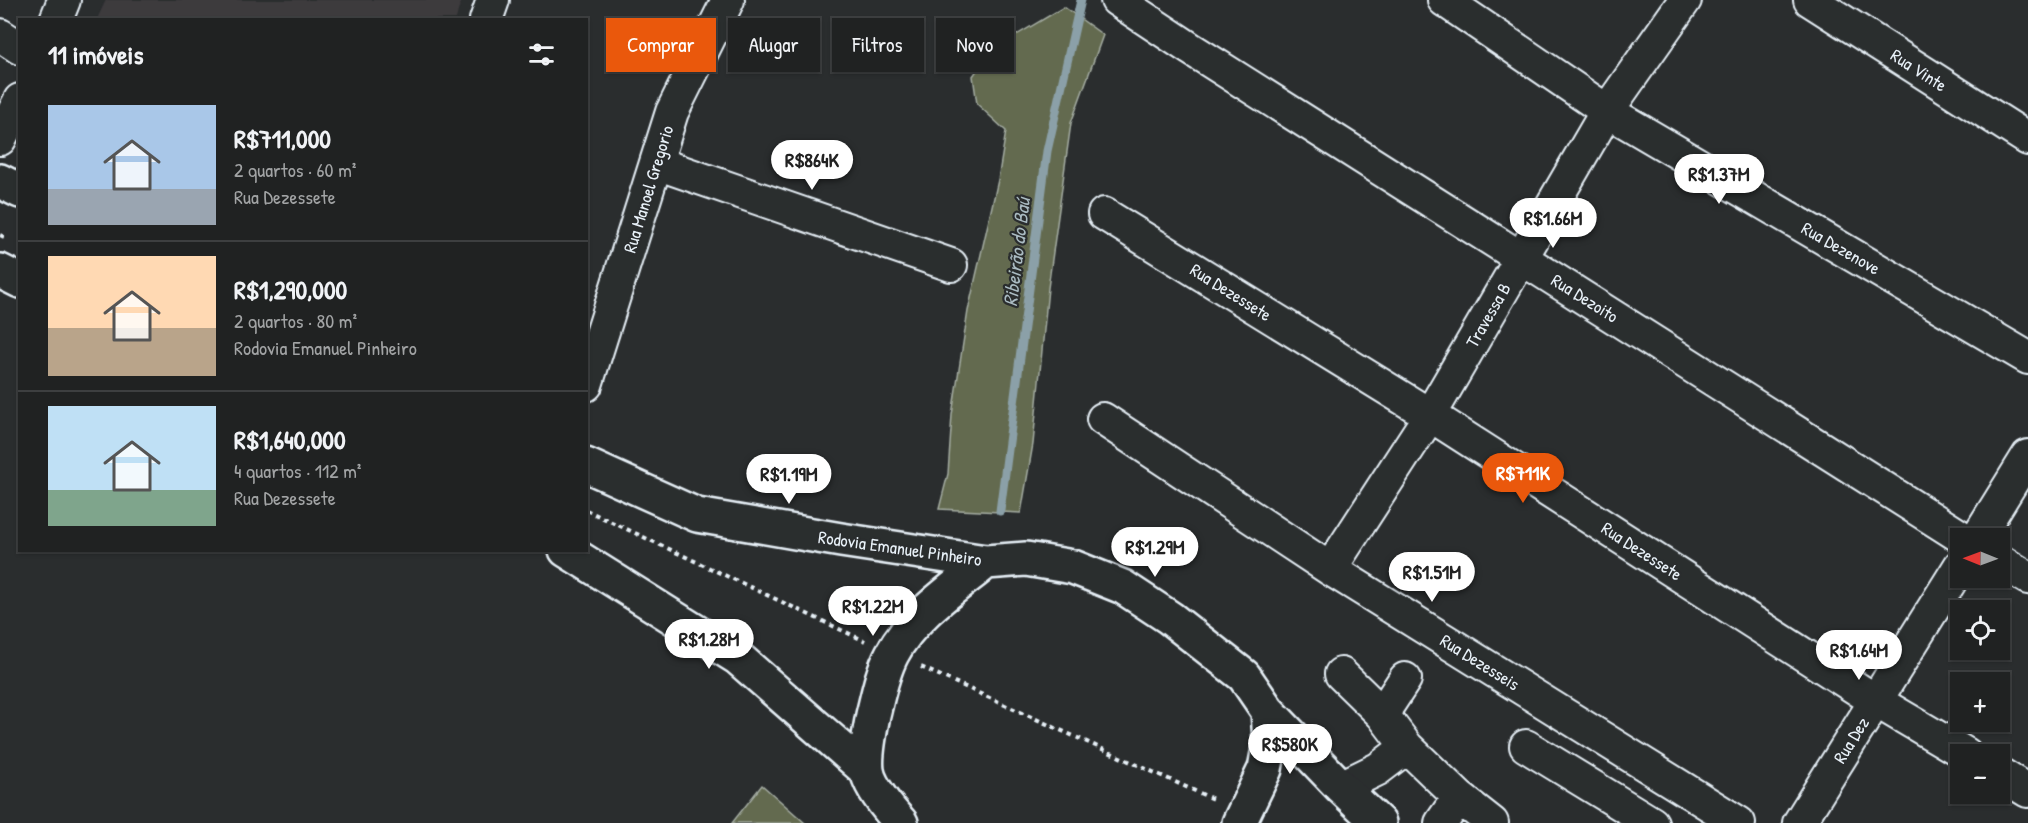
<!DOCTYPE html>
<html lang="pt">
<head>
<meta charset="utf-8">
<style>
  :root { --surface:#202222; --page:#2d2f2f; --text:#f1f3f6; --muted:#a2a4a5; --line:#3d3f40; --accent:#ea580c }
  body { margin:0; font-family:"Patrick Hand",sans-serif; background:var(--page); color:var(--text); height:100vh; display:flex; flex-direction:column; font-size:22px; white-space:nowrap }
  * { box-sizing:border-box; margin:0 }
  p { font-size:20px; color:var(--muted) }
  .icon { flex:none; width:33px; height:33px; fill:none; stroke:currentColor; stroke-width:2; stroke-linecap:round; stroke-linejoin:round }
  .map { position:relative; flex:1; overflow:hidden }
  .side { position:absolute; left:18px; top:18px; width:570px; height:534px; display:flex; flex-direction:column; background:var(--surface); border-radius:0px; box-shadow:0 2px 4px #0004,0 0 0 2px var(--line) }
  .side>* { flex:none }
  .hud { position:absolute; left:606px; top:18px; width:570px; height:54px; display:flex; gap:12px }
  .needle { width:39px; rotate:271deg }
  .fabs { position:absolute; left:1950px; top:528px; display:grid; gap:12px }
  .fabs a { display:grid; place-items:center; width:60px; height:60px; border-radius:0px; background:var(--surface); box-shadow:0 2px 4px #0004,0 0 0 2px var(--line); font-size:30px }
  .price { position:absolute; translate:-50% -51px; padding:0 14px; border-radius:21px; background:#fff; color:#222; font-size:20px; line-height:39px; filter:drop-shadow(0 2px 3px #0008) }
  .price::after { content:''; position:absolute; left:50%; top:36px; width:18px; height:14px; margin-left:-9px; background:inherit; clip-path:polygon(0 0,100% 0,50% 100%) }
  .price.on { background:var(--accent); color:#fff }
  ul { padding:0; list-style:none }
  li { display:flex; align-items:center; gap:18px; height:150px; padding:0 30px }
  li+li { border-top:2px solid var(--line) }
  li span { display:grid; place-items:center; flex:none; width:168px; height:120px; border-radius:0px; color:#555 }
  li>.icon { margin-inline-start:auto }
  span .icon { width:72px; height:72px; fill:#fffc; stroke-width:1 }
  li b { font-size:26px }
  h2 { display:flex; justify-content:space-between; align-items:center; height:72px; padding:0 30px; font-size:26px }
  .chip { padding:0 21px; border-radius:0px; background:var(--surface); box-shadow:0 2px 4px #0004,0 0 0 2px var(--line); font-size:21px; line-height:54px }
  .chip.on { background:var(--accent); color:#fff }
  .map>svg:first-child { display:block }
  .built { fill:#3d3a3e }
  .green { fill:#636a4f; stroke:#a6aea4; stroke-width:1.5 }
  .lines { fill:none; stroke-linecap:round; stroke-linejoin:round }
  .stream { stroke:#8ba0a8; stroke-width:9 }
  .minor-casing { stroke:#e8f1f8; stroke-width:36 }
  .major-casing { stroke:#e8f1f8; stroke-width:38 }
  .path { stroke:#e8f1f8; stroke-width:4; stroke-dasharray:4.5 4.5; stroke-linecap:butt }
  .minor { stroke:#2a2d2e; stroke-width:32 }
  .major { stroke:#2a2d2e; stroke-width:33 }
  .labels { text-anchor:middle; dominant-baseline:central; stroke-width:4.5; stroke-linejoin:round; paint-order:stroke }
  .street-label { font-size:18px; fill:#e8f1f8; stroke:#2a2d2e }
  .water-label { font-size:20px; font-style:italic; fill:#aabbc2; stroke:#2a2d2e }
</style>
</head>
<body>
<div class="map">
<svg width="2028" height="823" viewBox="0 0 2028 823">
  <rect width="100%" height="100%" fill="#2a2d2e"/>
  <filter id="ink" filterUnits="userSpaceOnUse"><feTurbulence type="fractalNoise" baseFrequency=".0167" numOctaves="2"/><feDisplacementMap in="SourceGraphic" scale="12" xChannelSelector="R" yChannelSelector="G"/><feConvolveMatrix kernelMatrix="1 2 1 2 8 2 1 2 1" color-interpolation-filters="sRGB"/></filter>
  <g filter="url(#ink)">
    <path class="built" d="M106,0H461L456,19H97Z"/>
    <path class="green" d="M1064,7L1103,35L1071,123L1048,288L1033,444L1021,513L939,509L948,474L952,415L968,311L998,180L1006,131L977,104L973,76L985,59L998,46Z
      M762,785L805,823H732Z"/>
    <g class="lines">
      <path class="stream" d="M1000,511L1047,151L1081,0"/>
      <g class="minor-casing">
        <path id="minor" d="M1117,0L1191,49L1963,538
          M1444,0L1607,111L2028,358
          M1810,0L2028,139
          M56,20L64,0
          M486,20L493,0
          M0,35L20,48
          M0,139L20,100
          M656,163L951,265
          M1104,214L1430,415L1876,701L1966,754
          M586,385L672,112L728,0
          M1103,419L1330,569L1739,823
          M1977,538L2028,456
          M2000,561L2028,578
          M1330,569L1430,415L1607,111L1685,0
          M1341,674L1382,714
          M1405,679L1382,714L1407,747
          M1526,746L1652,823
          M2000,774L2028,791
          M1341,787L1378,769L1407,747L1459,797L1441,823
          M1459,797L1492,823
          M1799,823L1960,566"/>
      </g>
      <g class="major-casing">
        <path id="major" d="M0,181L20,191
          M0,271L20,281
          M586,465L697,515L841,540L986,562L1026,559L1073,567L1123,587L1170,618L1244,676L1268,711L1341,787L1379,823
          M566,550L738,658L867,771
          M901,823C890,811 869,786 867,770C865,755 870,730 873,715C878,695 882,673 892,654C912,616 953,589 986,562
          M1239,823L1265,769L1270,742L1268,711"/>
      </g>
      <path class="path" d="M0,235L8,239
        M586,510L865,641
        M921,667L1215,800"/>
      <use href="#minor" class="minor"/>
      <use href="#major" class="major"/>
    </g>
  </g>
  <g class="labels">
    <g class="street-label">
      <text transform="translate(1919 70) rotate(33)">Rua Vinte</text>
      <text transform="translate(648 189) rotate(-73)">Rua Manoel Gregorio</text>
      <text transform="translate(1841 248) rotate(30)">Rua Dezenove</text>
      <text transform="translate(1231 292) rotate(32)">Rua Dezessete</text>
      <text transform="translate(1585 298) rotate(32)">Rua Dezoito</text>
      <text transform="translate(1488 315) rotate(-60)">Travessa B</text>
      <text transform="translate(900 548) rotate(8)">Rodovia Emanuel Pinheiro</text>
      <text transform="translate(1642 551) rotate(33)">Rua Dezessete</text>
      <text transform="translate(1480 662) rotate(32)">Rua Dezesseis</text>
      <text transform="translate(1851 740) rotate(-58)">Rua Dez</text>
    </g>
    <g class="water-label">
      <text transform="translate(1016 252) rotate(-83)">Ribeirão do Baú</text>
    </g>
  </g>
</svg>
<div class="fabs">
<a><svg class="needle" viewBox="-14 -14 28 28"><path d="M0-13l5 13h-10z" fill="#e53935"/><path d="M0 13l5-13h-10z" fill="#a2a4a5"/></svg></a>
<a><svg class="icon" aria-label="locate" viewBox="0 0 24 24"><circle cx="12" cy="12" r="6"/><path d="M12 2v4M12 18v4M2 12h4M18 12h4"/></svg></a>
<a>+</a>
<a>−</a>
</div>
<b class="price" style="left:812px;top:191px">R$864K</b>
<b class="price" style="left:1719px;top:205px">R$1.37M</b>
<b class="price" style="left:1553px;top:249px">R$1.66M</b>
<b class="price on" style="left:1523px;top:504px">R$711K</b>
<b class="price" style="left:789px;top:505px">R$1.19M</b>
<b class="price" style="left:1155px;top:578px">R$1.29M</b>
<b class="price" style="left:1432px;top:603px">R$1.51M</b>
<b class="price" style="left:873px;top:637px">R$1.22M</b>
<b class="price" style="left:709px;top:670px">R$1.28M</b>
<b class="price" style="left:1859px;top:681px">R$1.64M</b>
<b class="price" style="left:1290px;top:775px">R$580K</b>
<div class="hud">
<a class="chip on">Comprar</a>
<a class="chip">Alugar</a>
<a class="chip">Filtros</a>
<a class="chip">Novo</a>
</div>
<section class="side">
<h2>11 imóveis<svg class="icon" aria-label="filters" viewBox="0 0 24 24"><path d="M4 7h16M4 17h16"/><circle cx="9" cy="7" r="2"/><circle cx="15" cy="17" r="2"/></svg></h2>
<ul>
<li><span style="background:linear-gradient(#a9c7e8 70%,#9aa5b1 0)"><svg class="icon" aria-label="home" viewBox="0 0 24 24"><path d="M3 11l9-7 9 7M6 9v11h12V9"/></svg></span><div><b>R$711,000</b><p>2 quartos · 60 m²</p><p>Rua Dezessete</p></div></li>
<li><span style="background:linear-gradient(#ffd9b3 60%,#b9a48a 0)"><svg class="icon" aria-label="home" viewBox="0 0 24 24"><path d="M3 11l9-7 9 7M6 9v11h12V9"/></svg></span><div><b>R$1,290,000</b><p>2 quartos · 80 m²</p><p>Rodovia Emanuel Pinheiro</p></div></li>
<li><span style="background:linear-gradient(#bfe0f5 70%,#7fa58c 0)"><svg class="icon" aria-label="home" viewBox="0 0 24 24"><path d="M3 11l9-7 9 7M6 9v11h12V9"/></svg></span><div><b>R$1,640,000</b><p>4 quartos · 112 m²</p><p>Rua Dezessete</p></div></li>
</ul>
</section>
</div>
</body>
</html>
